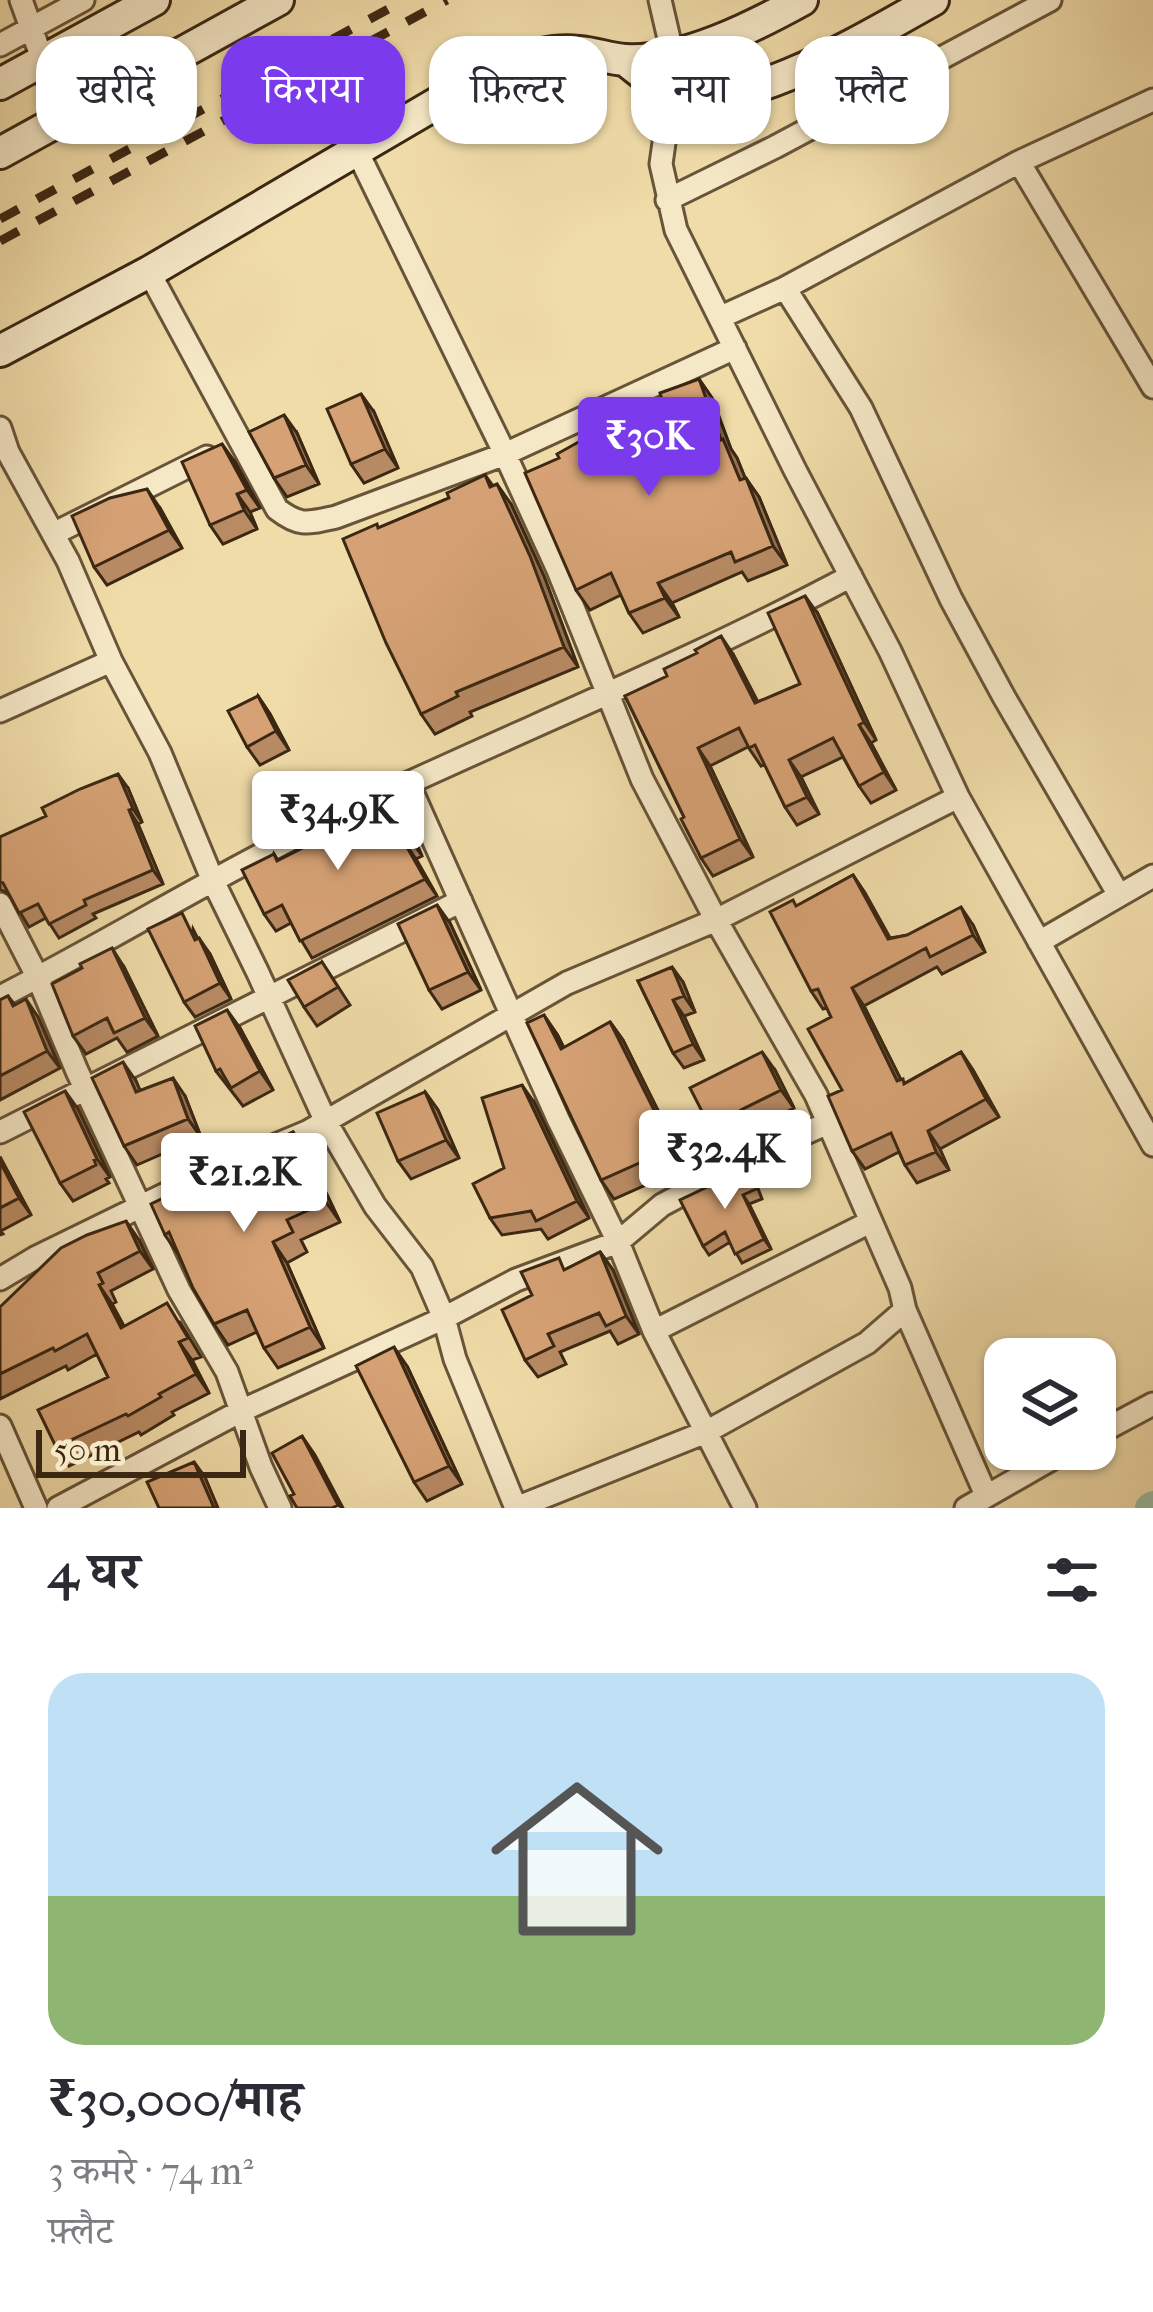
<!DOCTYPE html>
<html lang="hi">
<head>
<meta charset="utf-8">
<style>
  :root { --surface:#fff; --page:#f7f7f7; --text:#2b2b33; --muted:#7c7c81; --line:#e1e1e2; --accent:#7c3aed }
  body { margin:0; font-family:"IM FELL French Canon","Noto Serif Devanagari",serif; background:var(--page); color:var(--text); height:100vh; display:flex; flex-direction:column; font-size:45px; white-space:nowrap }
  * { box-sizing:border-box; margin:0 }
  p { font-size:39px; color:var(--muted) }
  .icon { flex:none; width:66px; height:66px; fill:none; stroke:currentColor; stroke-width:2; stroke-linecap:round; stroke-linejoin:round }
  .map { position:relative; height:1508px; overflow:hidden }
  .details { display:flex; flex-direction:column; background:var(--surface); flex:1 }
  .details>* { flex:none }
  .banner { position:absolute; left:36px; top:36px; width:1083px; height:108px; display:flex; gap:24px }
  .controls { position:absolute; left:984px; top:1338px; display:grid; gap:24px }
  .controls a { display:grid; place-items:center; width:132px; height:132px; border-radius:24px; background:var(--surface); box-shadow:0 3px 9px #0004; font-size:60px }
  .scale { position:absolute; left:36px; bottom:30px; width:210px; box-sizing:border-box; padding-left:12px; border:6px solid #3b2712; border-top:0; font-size:33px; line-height:42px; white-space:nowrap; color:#3b2712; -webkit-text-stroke:9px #f5e8c7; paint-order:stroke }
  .price { position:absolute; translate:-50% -102px; padding:0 27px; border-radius:12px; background:#fff; color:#222; font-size:39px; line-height:78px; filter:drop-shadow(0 3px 6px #0008) }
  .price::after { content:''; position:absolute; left:50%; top:72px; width:36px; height:27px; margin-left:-18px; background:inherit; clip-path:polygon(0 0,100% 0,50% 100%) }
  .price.current { background:var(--accent); color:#fff }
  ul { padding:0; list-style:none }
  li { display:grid; align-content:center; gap:24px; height:636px; padding:0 48px }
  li+li { border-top:3px solid var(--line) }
  li span { display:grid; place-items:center; height:372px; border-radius:36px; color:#555 }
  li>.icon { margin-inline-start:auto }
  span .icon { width:216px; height:216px; fill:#fffc; stroke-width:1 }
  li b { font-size:51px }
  h2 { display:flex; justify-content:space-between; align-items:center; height:144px; padding:0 48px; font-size:51px }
  .pill { padding:0 42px; border-radius:36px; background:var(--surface); box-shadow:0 3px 9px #0004; font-size:42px; line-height:108px }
  .pill.current { background:var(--accent); color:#fff }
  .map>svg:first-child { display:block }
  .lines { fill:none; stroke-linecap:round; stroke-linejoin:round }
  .canal { stroke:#9bbca3; stroke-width:30 }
  .street-casing { stroke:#685438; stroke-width:27 }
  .secondary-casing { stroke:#3b2712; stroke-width:36 }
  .street { stroke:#f5e8c7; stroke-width:21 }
  .secondary { stroke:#f5e8c7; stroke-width:30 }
  .rail { stroke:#3b2712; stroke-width:9; stroke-dasharray:21 21; stroke-linecap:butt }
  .wall { fill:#b88b65; stroke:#3b2712; stroke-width:3 }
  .shaded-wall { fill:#967152; stroke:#3b2712; stroke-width:3 }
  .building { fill:#d6a275; stroke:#3b2712; stroke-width:3 }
</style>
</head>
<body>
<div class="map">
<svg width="1153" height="1508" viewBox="0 0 1153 1508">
  <rect width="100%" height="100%" fill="#f0dca9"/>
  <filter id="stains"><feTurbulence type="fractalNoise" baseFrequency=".00167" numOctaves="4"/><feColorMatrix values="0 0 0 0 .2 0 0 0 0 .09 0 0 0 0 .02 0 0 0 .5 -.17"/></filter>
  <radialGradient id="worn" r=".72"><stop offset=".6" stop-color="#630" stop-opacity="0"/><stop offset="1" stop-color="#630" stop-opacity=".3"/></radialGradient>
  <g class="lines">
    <path class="canal" d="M1150,1508L1153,1506"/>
    <g class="street-casing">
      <path id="street" d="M21,0L43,61
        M660,0L673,56L671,93L661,164L676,230L795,470L890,651L958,797L1153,1145
        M0,45L83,0
        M356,149L505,454L558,570L642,779L716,920L816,1095L900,1288L905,1310L867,1343L706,1432L516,1508
        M1019,162L1153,387
        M667,200L775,147L1050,0
        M149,272L277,509C300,527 308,523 336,517L505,454L735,348
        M785,288L861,408L951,599L1004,697L1119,895
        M721,317L785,288L1019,162L1153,100
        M0,428L8,452L68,561L111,661L160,753L213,881L258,973L326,1122L375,1206L422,1267L444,1318L455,1359L516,1508
        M53,534L207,457
        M0,711L111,661
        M408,783L558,1119L618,1242L654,1331L745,1508
        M0,904L38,978L77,1071L179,1290L227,1372L261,1467L280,1508
        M1039,942L1153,876
        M0,997C108,942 212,877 321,824C497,739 679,668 851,576
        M0,1132L461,901
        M0,1279L35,1258L209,1173L307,1132L567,983L716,920L958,797
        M905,1310L986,1495
        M654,1331L870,1222
        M0,1426L36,1508
        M1095,1435L1153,1404
        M58,1508L241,1411L444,1318L516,1280L618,1242L662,1205L752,1157L828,1123
        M966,1508L1069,1449"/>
    </g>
    <g class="secondary-casing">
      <path id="secondary" d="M625,60C639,70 656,87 672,93C738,117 875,32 933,0
        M43,61L72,114
        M0,84L154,0
        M0,153L278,0
        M0,351L149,272L497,68C523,59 550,48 579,52C594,53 610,59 625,60C682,63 753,27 802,0"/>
    </g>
    <use href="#street" class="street"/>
    <use href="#secondary" class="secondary"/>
    <path class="rail" d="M0,219L405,0
      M0,241L447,0"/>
  </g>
  <path class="wall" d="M699,379L712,398L731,449L737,458L745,478L759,497L787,565L748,581L742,572L672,603L679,617L643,633L629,613L621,595L590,610L576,590L662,400Z
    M374,412L398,468L364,483L351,464Z
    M297,433L319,484L287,497L274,478Z
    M235,462L260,508L250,512L257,529L223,544L210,525Z
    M485,475L493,486L511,504L544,576L578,667L470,712L472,716L435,734L421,714L379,528L449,498Z
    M160,508L182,548L107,585L94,567Z
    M818,614L876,740L871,743L896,790L871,803L859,786L843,757L801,777L819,814L797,825L785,807L765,764L761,766L748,747L710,766L753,857L713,876L701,858L684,817L625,696L733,654L758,702L800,684Z
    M258,696L270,714L289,750L260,765L247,747Z
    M128,788L142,822L138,824L163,884L93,914L96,918L59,938L46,918L29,927L9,894L0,889V837Z
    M393,802L405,819L422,856L416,859L437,896L312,958L291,923L276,931L264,914L274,854L278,860Z
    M853,875L865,893L890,938L973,925L985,952L942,974L937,967L864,1006L901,1080L905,1083L961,1052L973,1070L999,1117L940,1149L949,1170L917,1183L905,1165L899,1152L865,1169L852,1151L831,1017L827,1008L823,1009L811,991L797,906Z
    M450,923L481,990L442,1009L429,990Z
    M193,929L198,939L210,954L231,999L195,1017L184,1002Z
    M322,962L350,1005L317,1026L304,1007Z
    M124,967L158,1036L127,1052L117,1038L86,1054L73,1036Z
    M638,981L683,982L695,1012L684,1016L704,1060L684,1068L673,1053Z
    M8,996L15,1005L38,1017L60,1068L0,1100V1000Z
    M610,1022L623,1040L686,1167L614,1199L601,1180L557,1034L564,1048Z
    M240,1028L273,1090L243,1106L216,1071Z
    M775,1070L794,1108L754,1128L757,1134L725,1150L712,1131Z
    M136,1081L140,1091L185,1096L201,1137L137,1165L124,1146Z
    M425,1092L438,1110L459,1158L411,1179L398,1161Z
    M534,1102L589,1218L548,1239L541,1229L502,1235L490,1218L504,1168Z
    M78,1109L110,1177L106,1179L109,1183L73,1201L60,1183Z
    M293,1132L307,1153L340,1222L301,1240L307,1252L287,1263L324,1348L278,1368L264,1348L257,1332L228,1345L214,1324L178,1254L165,1235L221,1170Z
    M0,1157L31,1215L1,1231L3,1234L0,1235Z
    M747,1168L754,1178L762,1199L749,1204L771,1249L742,1263L730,1242L709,1255L703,1246Z
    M139,1240L153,1269L111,1291L116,1302L112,1304L124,1326L180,1322L201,1357L192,1360L209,1393L172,1412L174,1415L141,1435L139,1432L69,1466L56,1447L108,1377L97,1354L68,1370L66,1366L0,1399V1307Z
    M600,1252L613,1270L639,1334L618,1344L610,1331L560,1352L566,1364L538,1377L525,1360L532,1295L566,1269Z
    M407,1366L462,1484L427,1501L414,1482Z"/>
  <path class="shaded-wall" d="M699,379L712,398L731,449L737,458L754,500L740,480L721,440Z
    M361,394L374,412L398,468L385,449Z
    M284,415L297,433L319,484L306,465Z
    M222,444L235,462L260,508L247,490Z
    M746,478L759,497L787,565L773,546Z
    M497,484L511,504L544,576L578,667L564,647Z
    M147,489L160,508L182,548L169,530Z
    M237,494L250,512L257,529L244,510Z
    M658,583L672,603L679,617L665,598Z
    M805,596L818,614L876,740L864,722Z
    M721,636L733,654L767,721L755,703Z
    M258,696L270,714L289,750L276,731Z
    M859,725L871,743L896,790L884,772Z
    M698,748L710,766L753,857L740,839Z
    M789,760L801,777L819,814L807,797Z
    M118,774L128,788L142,822L133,809Z
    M393,802L405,819L422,856L410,839Z
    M129,810L138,824L163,884L153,870Z
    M404,842L416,859L437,896L425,879Z
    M853,875L865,893L900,956L888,939Z
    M437,905L450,923L481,990L468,972Z
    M961,907L973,925L985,952L973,935Z
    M199,938L210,954L231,999L220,983Z
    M112,948L124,967L158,1036L145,1018Z
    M672,967L683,982L695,1012L684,996Z
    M852,988L864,1006L910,1098L897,1081Z
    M26,999L38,1017L60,1068L47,1051Z
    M673,1000L684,1016L704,1060L693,1044Z
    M227,1010L240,1028L273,1090L260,1071Z
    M544,1015L557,1034L574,1068L561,1049Z
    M610,1022L623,1040L686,1167L673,1148Z
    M762,1052L775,1070L794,1108L781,1090Z
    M961,1052L973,1070L999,1117L986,1099Z
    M123,1062L136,1081L149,1111L136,1092Z
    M173,1078L185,1096L201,1137L188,1119Z
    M522,1085L534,1102L589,1218L577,1201Z
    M65,1091L78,1109L110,1177L97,1159Z
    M425,1092L438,1110L459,1158L446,1140Z
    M928,1131L940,1149L949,1170L936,1152Z
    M293,1132L307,1153L340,1222L326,1202Z
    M0,1157L31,1215L19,1198L0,1162Z
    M743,1195L749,1204L771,1249L764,1239Z
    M126,1221L139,1240L153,1269L140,1251Z
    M273,1242L287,1263L324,1348L310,1327Z
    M600,1252L613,1270L639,1334L626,1316Z
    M99,1285L112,1304L134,1346L121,1328Z
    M179,1342L192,1360L209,1393L196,1374Z
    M394,1347L407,1366L462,1484L449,1466Z
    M302,1436L315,1455L343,1508L338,1505Z
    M194,1462L205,1477L218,1508H214Z"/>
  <path class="building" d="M699,379L721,440L723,439L740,480L746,478L773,546L735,562L731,552L658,583L665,598L629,613L611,573L576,590L525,473L559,458L557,454L627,415L662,400L660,393Z
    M361,394L385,449L351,464L327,409Z
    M284,415L306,465L274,478L249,432Z
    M222,444L247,490L237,494L244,510L210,525L182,462Z
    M485,475L490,487L497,484L530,556L564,647L456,692L458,696L421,714L386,643L343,539L377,524L378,528L449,498L447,493Z
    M147,489L169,530L94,567L72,516L110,498Z
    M805,596L864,722L859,725L884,772L859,786L833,738L789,760L807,797L785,807L755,745L749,748L739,728L698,748L740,839L701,858L681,819L684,817L625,696L667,676L664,669L697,653L695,650L721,636L755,703L800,684L768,613Z
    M258,696L276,731L247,747L228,711Z
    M118,774L133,809L129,810L153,870L84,900L86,905L49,924L38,904L19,913L3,883L0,881V837L46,816L42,808L80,789Z
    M393,802L410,839L404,842L425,879L300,941L282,905L264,914L242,870L274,854L277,861Z
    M853,875L888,939L907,935L961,907L973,935L930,957L926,948L852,988L897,1081L903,1079L904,1084L961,1052L986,1099L928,1131L936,1152L905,1165L891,1133L852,1151L828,1096L842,1090L808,1029L831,1017L818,989L811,991L770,912L793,900L796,906Z
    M437,905L468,972L429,990L398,924Z
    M182,913L195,940L199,938L220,983L184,1002L148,929Z
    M112,948L145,1018L114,1033L107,1018L73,1036L52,984L82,968L80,964Z
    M322,962L338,987L304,1007L288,980Z
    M672,967L684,996L673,1000L693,1044L673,1053L638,981Z
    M8,996L13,1006L26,999L47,1051L0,1076V1000Z
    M227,1010L260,1071L231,1088L220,1069L216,1071L195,1026Z
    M544,1015L561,1049L610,1022L673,1148L601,1180L527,1023Z
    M762,1052L781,1090L741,1110L744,1116L712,1131L690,1088Z
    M123,1062L136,1092L173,1078L188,1119L124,1146L92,1078Z
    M522,1085L577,1201L536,1221L531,1211L490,1218L473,1184L504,1168L482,1098Z
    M65,1091L97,1159L94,1160L96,1165L60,1183L24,1112Z
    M425,1092L446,1140L398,1161L377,1113Z
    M293,1132L326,1202L287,1220L293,1232L273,1242L310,1327L264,1348L247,1310L214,1324L193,1288L169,1232L165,1235L151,1204L221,1170L218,1164L249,1147L252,1152Z
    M0,1162L19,1198L0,1208Z
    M747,1168L756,1189L743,1195L764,1239L735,1254L725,1232L703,1246L680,1200Z
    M126,1221L140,1251L98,1273L103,1283L99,1285L121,1328L167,1303L188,1338L179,1342L196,1374L159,1394L161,1397L128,1416L126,1414L56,1447L38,1410L108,1377L87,1334L55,1351L53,1348L0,1374V1307L61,1248L87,1235Z
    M600,1252L626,1316L606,1326L599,1313L548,1334L554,1346L525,1360L502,1310L532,1295L521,1272L559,1258L564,1270Z
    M394,1347L449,1466L414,1482L356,1366Z
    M302,1436L338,1505L332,1508H297L290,1496L294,1494L272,1453Z
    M194,1462L214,1508H159L147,1482Z"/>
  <rect width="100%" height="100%" filter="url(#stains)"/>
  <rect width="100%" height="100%" fill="url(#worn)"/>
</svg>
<div class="controls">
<a><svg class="icon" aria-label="layers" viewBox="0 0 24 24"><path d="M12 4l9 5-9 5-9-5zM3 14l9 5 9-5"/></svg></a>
</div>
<div class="scale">50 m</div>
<b class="price current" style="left:649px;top:499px">₹30K</b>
<b class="price" style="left:338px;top:873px">₹34.9K</b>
<b class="price" style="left:725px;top:1212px">₹32.4K</b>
<b class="price" style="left:244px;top:1235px">₹21.2K</b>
<div class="banner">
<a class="pill">खरीदें</a>
<a class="pill current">किराया</a>
<a class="pill">फ़िल्टर</a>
<a class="pill">नया</a>
<a class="pill">फ़्लैट</a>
</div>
</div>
<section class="details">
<h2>4 घर<svg class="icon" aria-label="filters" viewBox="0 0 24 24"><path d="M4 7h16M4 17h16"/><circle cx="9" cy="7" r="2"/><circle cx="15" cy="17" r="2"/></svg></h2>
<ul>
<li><span style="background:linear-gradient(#bfe0f5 60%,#8fb573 0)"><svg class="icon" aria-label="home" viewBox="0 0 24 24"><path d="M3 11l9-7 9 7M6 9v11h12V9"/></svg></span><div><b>₹30,000/माह</b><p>3 कमरे · 74 m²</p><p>फ़्लैट</p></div></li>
</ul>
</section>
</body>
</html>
